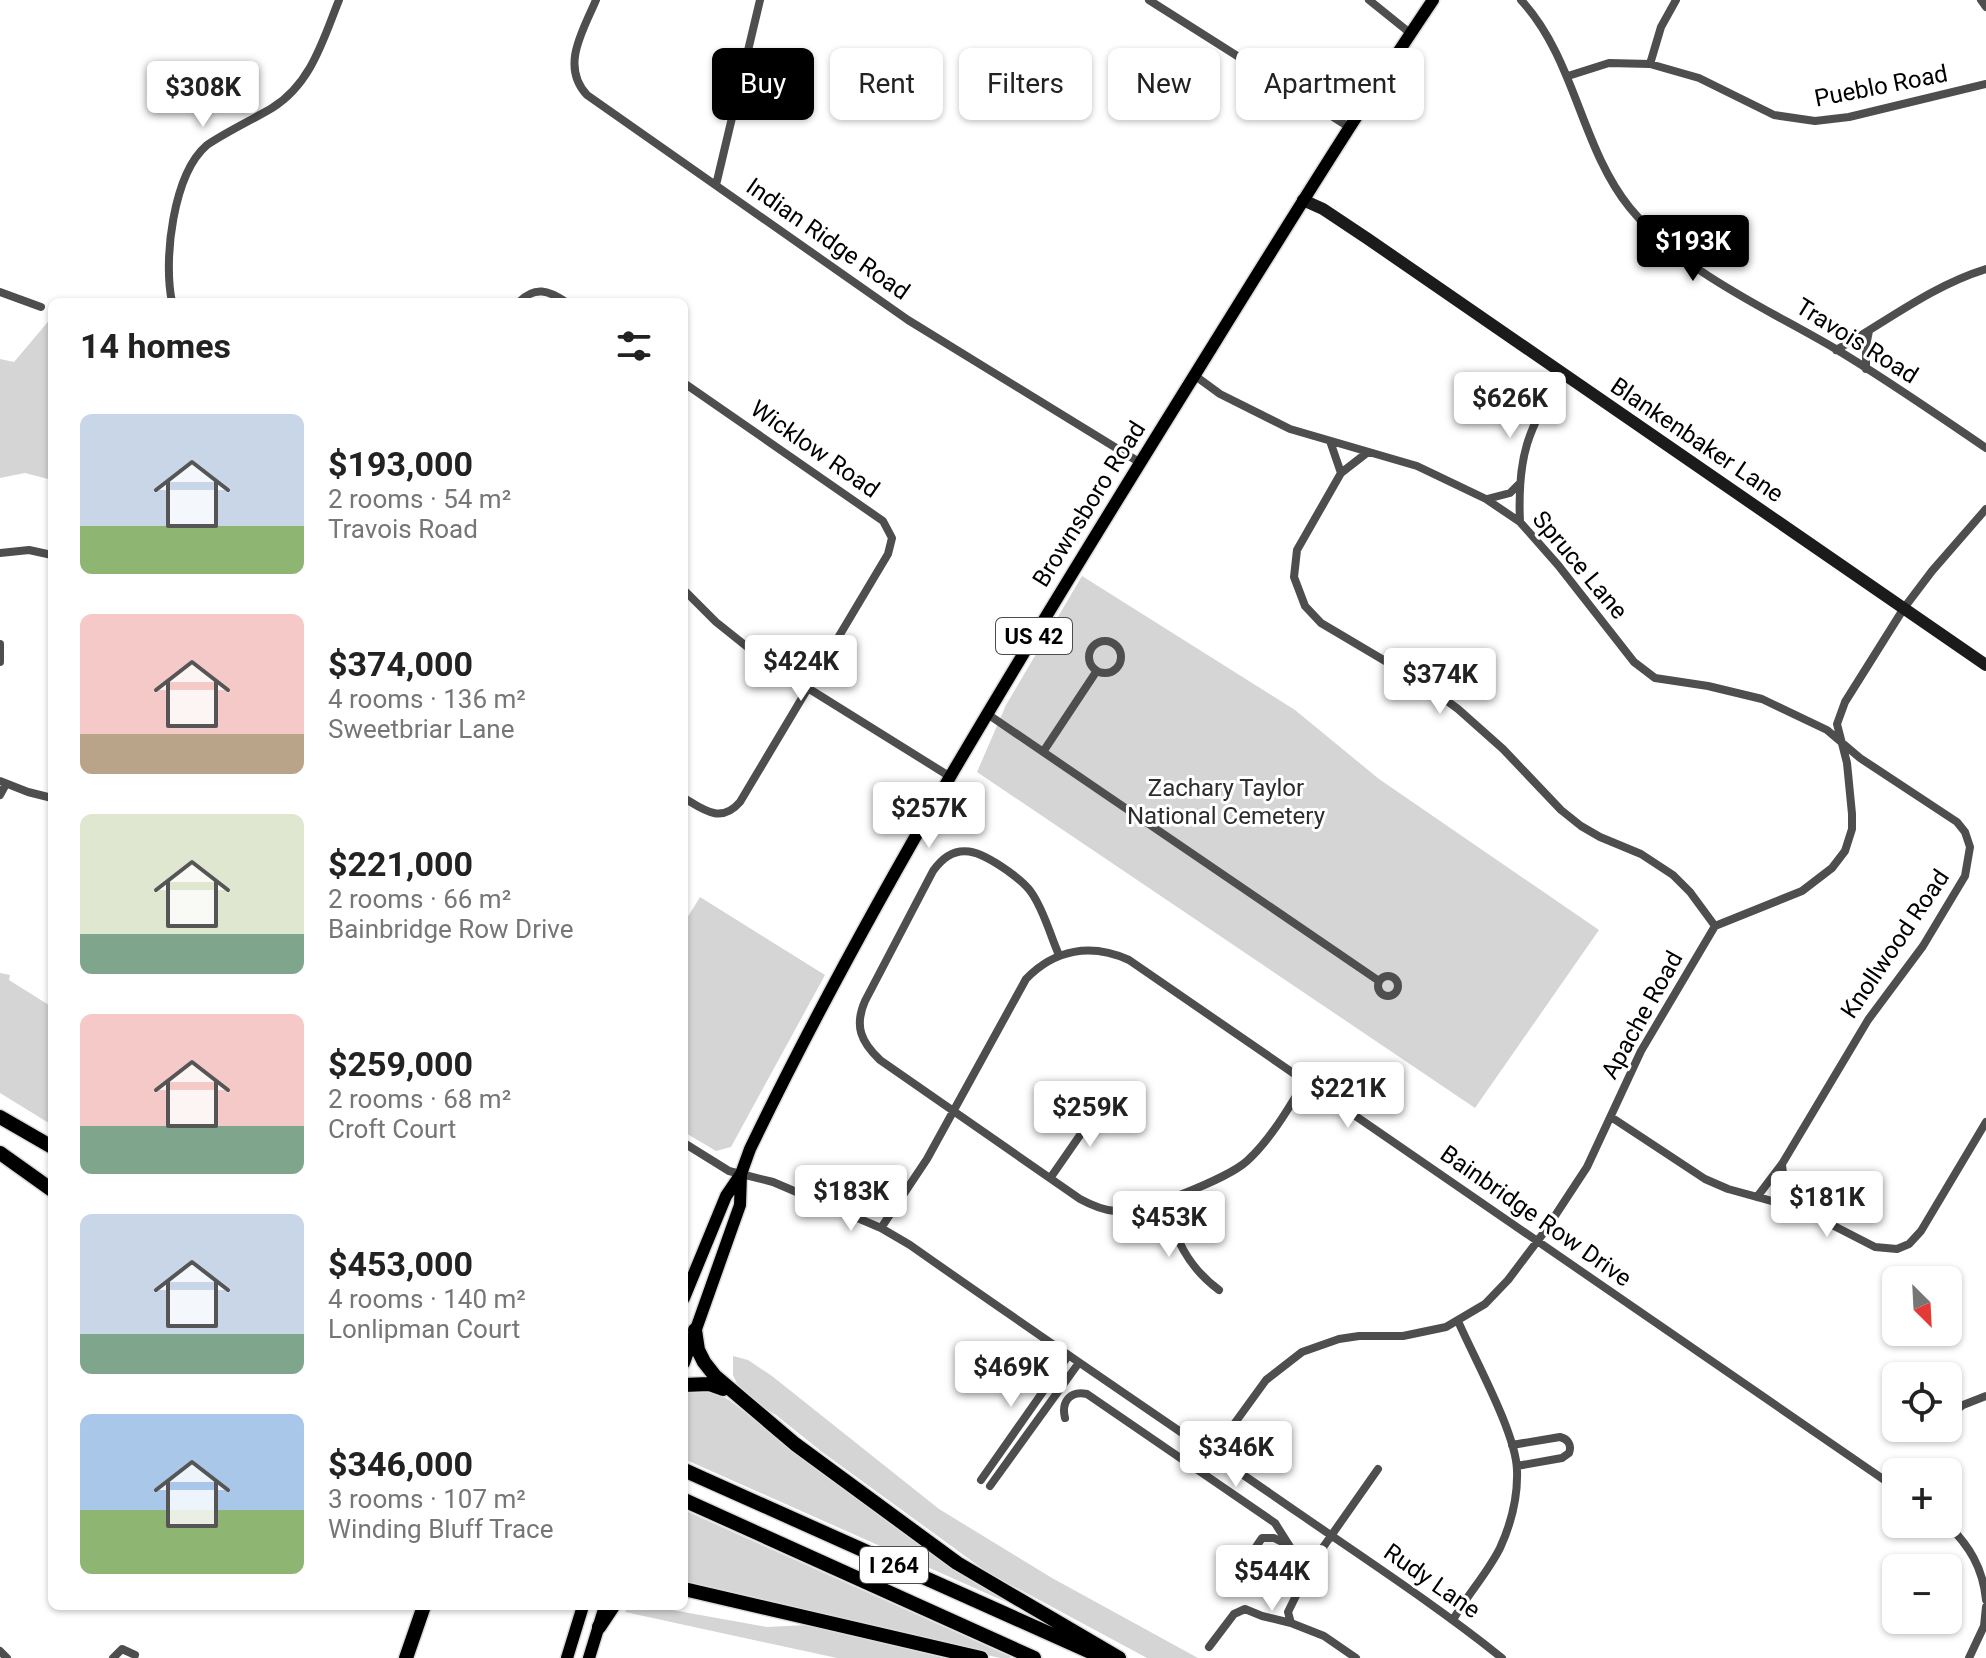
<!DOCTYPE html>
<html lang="en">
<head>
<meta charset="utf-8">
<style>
  :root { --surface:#fff; --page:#f6f6f6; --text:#222; --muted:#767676; --accent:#000 }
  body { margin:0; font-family:Roboto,sans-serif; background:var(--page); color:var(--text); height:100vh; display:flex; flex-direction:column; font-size:30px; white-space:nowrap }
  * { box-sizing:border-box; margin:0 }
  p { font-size:26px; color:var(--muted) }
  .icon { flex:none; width:44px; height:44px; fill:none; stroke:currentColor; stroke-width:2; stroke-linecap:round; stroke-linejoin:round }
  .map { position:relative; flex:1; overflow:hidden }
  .sheet { position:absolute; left:48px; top:298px; width:640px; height:1312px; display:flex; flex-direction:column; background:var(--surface); border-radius:12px; box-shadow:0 2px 6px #0004 }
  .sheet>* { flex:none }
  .guide { position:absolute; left:712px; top:48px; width:760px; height:72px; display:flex; gap:16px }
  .needle { width:52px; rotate:156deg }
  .tools { position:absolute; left:1882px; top:1266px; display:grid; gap:16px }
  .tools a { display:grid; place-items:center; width:80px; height:80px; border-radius:12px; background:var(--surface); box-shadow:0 2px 6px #0004; font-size:40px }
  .price { position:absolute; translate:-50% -68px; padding:0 18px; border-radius:8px; background:#fff; color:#222; font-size:26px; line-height:52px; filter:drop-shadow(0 2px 4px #0008) }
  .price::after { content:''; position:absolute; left:50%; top:48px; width:24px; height:18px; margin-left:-12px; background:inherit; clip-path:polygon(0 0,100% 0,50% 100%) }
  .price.selected { background:var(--accent); color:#fff }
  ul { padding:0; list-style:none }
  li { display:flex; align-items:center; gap:24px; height:200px; padding:0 32px }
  li span { display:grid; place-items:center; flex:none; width:224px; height:160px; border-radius:12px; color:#555 }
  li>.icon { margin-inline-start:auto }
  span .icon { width:96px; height:96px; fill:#fffc; stroke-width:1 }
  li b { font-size:34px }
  h2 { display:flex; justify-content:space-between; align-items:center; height:96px; padding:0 32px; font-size:34px }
  .chip { padding:0 28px; border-radius:12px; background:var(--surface); box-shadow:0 2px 6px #0004; font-size:28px; line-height:72px }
  .chip.selected { background:var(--accent); color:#fff }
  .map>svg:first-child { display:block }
  .green { fill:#d5d5d5 }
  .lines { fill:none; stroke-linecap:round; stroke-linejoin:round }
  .primary-casing { stroke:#dbdbdb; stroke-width:15 }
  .highway-casing { stroke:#dbdbdb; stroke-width:17 }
  .street { stroke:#4e4e4e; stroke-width:8 }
  .secondary { stroke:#1b1b1b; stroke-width:12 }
  .primary { stroke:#000; stroke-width:12 }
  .highway { stroke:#000; stroke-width:14 }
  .labels { text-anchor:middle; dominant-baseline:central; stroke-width:6; stroke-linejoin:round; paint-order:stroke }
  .shield { fill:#fff; stroke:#4c4c4c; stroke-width:2 }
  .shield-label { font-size:22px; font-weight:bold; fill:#000 }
  .street-label { font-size:24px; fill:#000; stroke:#fff }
  .park-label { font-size:24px; fill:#2c2c2c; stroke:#fff }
</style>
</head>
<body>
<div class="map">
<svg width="1986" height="1658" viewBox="0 0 1986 1658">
  <rect width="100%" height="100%" fill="#fff"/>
  <path class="green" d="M52,317V480L25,473L0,478V359L14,362Z
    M1082,576L1295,710L1379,779L1599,930L1475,1108L977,772L1006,705Z
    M700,897L825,975L731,1147L716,1151L684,1132V923Z
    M0,973L10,975L9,980L52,1007V1125L0,1093Z
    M733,1356L748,1360L772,1376L939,1509L1052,1578L1198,1658H1147L987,1572L822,1452L776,1415L743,1397L733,1375Z
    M700,1390L718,1394L729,1400L819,1470L1031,1613L684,1459V1391Z
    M684,1510L1011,1657L1010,1658H1000L684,1585Z
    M629,1606L667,1609L767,1627L806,1625L944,1658H837L625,1612Z"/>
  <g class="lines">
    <g class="primary-casing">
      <path id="primary" d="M684,1298L726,1196L741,1174
        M684,1363L740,1205L741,1174L750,1149C871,898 1017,662 1163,426C1252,283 1339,140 1433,0
        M567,1658L583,1606
        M589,1658L605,1606"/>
    </g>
    <g class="highway-casing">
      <path id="highway" d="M0,1117L52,1147
        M0,1153L52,1190
        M695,1330L698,1350L704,1362L715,1376L795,1444L957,1563L1119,1658
        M684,1385L709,1384L723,1389
        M684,1470L1104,1658
        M684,1500L1034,1658
        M684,1589L981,1658
        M599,1627L613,1606
        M406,1658L424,1606"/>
    </g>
    <path class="street" d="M596,0C583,31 560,66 587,95L908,320L1139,462
      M1149,0L1349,127
      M1369,0L1410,33
      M1521,0C1576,60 1580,146 1630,208C1682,272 1764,307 1834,348C1886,379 1936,414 1986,448
      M1981,0L1986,7
      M1650,64L1661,27L1676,0
      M1568,76L1609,63L1650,64L1699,78L1774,115L1815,121L1849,117L1986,84
      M716,185L760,0
      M0,292L41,307
      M172,302C163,260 173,174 207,145C228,131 250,121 272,108C311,84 323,40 339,0
      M519,302C535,286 548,290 566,302
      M1836,350C1886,322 1931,286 1986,269
      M1866,369V346L1869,331
      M1194,375L1220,394L1290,429L1417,466L1486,499L1520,522L1558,565L1634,662L1655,678L1708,686L1762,699L1827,730L1860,758L1957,822L1965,832L1970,847L1965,876L1923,946L1868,1020L1782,1164L1757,1197
      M684,383L883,521L892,538L888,554L740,802C721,824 704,810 684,798
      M1330,441L1341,473
      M1368,452L1341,473L1297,550L1294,577L1305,606L1321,623L1424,684L1458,709L1503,749L1561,810L1581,826L1600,837L1641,854L1673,875L1690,892L1715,926
      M1487,499L1510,493L1518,485
      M1520,522C1517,455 1528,430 1562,374
      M0,553L29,550L52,555
      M684,590L716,622L766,662L949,776
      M1089 657a16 16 0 1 1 32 0a16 16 0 1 1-32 0Z
      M0,644V662
      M986,713L1379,981
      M1043,752L1096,672
      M0,781L28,792L52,798
      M0,795L6,784
      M1059,955C1050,935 1044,910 1031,892C1025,883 1016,877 1008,871C981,852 956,838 933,871L865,1001C854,1026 861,1042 880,1060L1080,1199C1091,1205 1102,1210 1115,1211C1142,1213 1227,1179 1247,1161C1270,1140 1289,1108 1305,1081
      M1378 986a10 10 0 1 1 20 0a10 10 0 1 1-20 0Z
      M1611,1117L1705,1179L1728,1189L1801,1209L1875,1247L1897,1249L1909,1244L1921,1231L1986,1122
      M684,1143L729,1171L773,1182L881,1228L910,1245C1039,1336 1170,1424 1300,1514C1368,1561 1437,1606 1502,1658
      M1782,1165L1787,1205
      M1051,1177L1103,1102
      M1166,1199C1173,1237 1188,1267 1219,1290
      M881,1228L927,1159L1026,979C1055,949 1091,943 1129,960L1896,1488
      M1948,1417L1963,1405L1986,1396
      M1065,1418C1061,1402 1070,1390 1087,1394L1275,1523L1292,1550L1312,1563
      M1512,1445L1560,1437C1568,1439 1572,1445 1569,1453L1562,1458L1517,1466
      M1213,1453L1266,1380L1302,1352L1339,1339L1359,1336H1403L1446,1327L1485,1304L1508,1280L1545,1231L1587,1167L1641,1051L1715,926L1802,891L1832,868L1845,851L1852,829V814L1847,763L1837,724L1845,702L1904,608L1932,571L1986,509
      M981,1480L1068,1356
      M990,1486L1078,1364
      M1947,1524C1969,1545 1983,1568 1986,1600
      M1239,1572L1262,1538H1274L1288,1545
      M1453,1620C1467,1595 1487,1574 1500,1548C1511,1524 1518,1497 1517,1470C1516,1433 1474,1358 1458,1321
      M1209,1647L1234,1614L1245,1609L1262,1616L1291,1623
      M0,1651L7,1658
      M113,1658L122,1649L135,1655
      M1356,1658L1324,1636L1291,1623L1288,1612L1312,1563L1378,1469
      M1969,1658L1984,1626L1986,1607"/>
    <path class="secondary" d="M1303,200L1323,209L1368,239L1986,665"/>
    <use href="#primary" class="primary"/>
    <use href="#highway" class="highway"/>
  </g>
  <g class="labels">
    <g class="shield">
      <rect x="996" y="618" width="76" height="36" rx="6"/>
      <rect x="860" y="1547" width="68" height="36" rx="6"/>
    </g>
    <g class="shield-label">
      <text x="1034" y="636">US 42</text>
      <text x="894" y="1565">I 264</text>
    </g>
    <g class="street-label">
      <text transform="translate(1881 86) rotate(-11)">Pueblo Road</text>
      <text transform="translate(828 239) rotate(35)">Indian Ridge Road</text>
      <text transform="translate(1857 341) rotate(32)">Travois Road</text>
      <text transform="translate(1697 440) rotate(34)">Blankenbaker Lane</text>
      <text transform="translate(815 449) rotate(35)">Wicklow Road</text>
      <text transform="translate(1089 504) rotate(-58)">Brownsboro Road</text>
      <text transform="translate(1580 565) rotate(50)">Spruce Lane</text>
      <text transform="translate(1895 944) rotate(-56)">Knollwood Road</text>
      <text transform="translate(1642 1015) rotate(-61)">Apache Road</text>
      <text transform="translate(1536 1216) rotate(35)">Bainbridge Row Drive</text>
      <text transform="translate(1432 1581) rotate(35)">Rudy Lane</text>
    </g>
    <g class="park-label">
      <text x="1226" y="788">Zachary Taylor<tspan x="1226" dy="28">National Cemetery</tspan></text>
    </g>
  </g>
</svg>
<div class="tools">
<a><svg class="needle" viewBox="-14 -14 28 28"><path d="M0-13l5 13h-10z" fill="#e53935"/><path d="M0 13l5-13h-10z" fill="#767676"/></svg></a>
<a><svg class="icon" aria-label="locate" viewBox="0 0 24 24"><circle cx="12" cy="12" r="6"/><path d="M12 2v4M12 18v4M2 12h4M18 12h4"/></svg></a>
<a>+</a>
<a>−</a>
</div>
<b class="price" style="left:203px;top:129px">$308K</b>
<b class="price selected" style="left:1693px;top:283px">$193K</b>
<b class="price" style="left:1510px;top:440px">$626K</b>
<b class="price" style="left:801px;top:703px">$424K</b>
<b class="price" style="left:1440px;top:716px">$374K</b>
<b class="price" style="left:929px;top:850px">$257K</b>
<b class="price" style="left:1348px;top:1130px">$221K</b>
<b class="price" style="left:1090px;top:1149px">$259K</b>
<b class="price" style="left:851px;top:1233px">$183K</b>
<b class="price" style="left:1827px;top:1239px">$181K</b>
<b class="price" style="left:1169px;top:1259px">$453K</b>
<b class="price" style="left:1011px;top:1409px">$469K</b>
<b class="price" style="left:1236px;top:1489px">$346K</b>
<b class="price" style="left:1272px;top:1613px">$544K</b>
<div class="guide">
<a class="chip selected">Buy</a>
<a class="chip">Rent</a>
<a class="chip">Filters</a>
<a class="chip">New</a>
<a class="chip">Apartment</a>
</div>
<section class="sheet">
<h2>14 homes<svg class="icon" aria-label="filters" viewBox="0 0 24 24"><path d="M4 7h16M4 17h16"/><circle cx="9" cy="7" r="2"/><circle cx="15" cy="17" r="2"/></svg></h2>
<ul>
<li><span style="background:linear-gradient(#c9d6e8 70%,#8fb573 0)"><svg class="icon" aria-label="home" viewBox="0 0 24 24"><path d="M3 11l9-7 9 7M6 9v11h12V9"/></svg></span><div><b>$193,000</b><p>2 rooms · 54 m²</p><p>Travois Road</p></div></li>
<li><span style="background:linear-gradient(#f6c9c9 75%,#b9a48a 0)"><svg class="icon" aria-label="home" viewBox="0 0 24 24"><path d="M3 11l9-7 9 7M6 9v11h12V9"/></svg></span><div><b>$374,000</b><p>4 rooms · 136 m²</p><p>Sweetbriar Lane</p></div></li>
<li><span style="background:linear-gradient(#dfe7d0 75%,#7fa58c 0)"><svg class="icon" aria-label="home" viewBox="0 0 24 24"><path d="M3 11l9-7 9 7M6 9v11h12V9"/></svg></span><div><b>$221,000</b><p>2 rooms · 66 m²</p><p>Bainbridge Row Drive</p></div></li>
<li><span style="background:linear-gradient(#f6c9c9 70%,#7fa58c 0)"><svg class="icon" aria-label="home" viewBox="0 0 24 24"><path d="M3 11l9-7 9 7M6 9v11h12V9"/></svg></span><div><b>$259,000</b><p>2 rooms · 68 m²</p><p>Croft Court</p></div></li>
<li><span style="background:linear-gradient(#c9d6e8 75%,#7fa58c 0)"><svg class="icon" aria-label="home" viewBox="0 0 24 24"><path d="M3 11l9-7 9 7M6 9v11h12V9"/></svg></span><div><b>$453,000</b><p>4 rooms · 140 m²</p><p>Lonlipman Court</p></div></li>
<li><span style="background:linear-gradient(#a9c7e8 60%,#8fb573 0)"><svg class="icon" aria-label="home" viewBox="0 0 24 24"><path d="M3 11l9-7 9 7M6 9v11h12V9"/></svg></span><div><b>$346,000</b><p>3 rooms · 107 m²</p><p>Winding Bluff Trace</p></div></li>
</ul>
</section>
</div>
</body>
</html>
